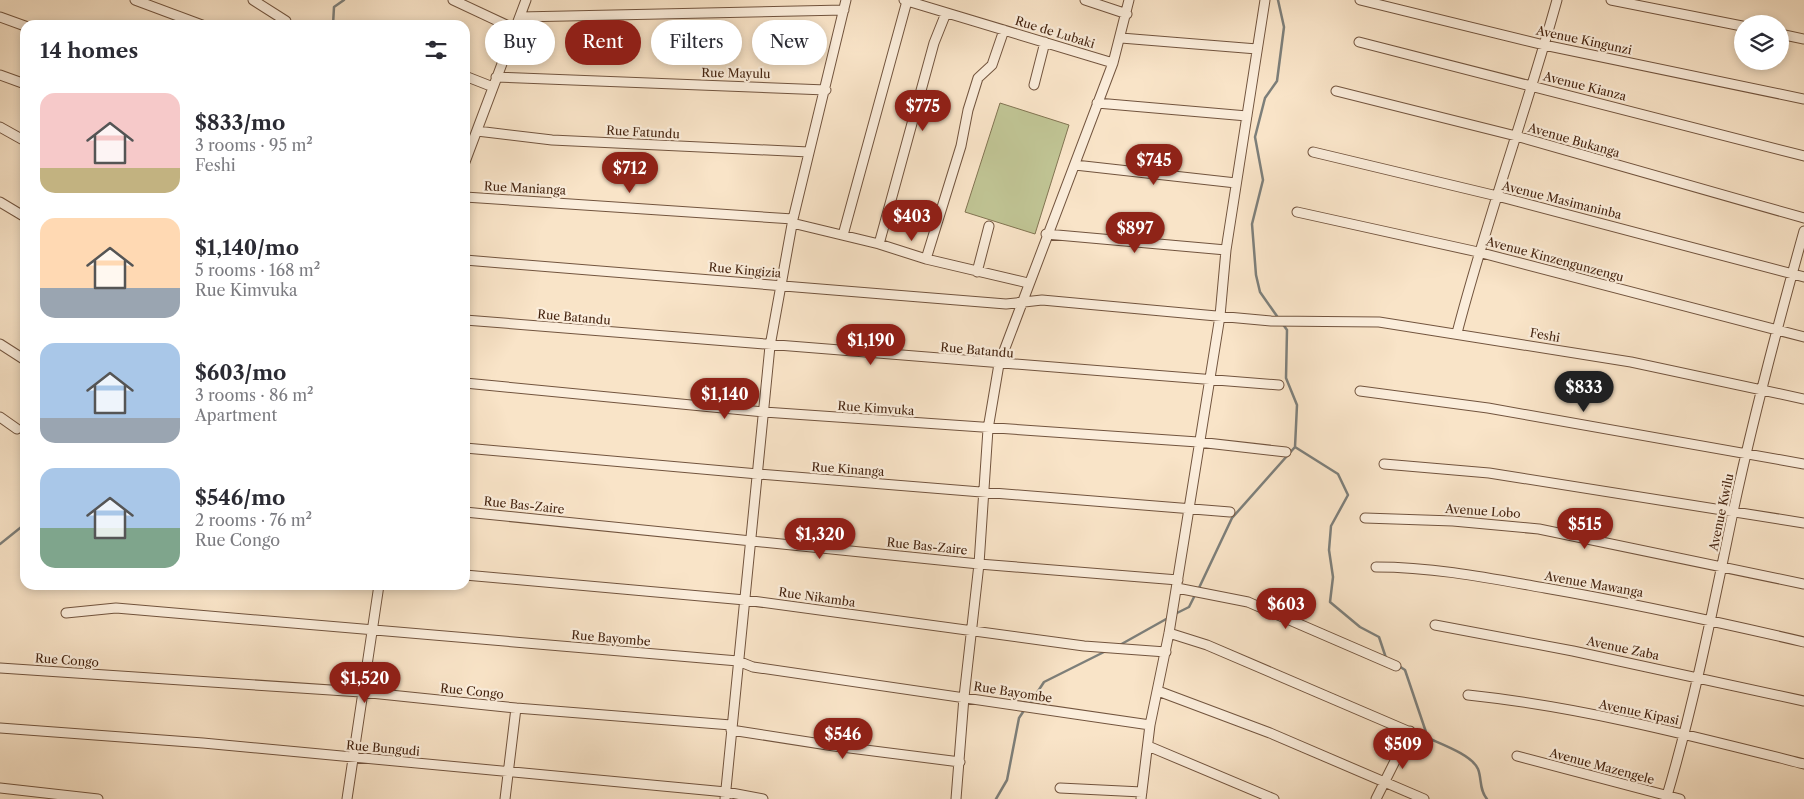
<!DOCTYPE html>
<html lang="en">
<head>
<meta charset="utf-8">
<style>
  :root { --surface:#fff; --page:#f7f7f7; --text:#2b2b33; --muted:#7c7c81; --accent:#8f2418 }
  body { margin:0; font-family:"Libre Caslon Text",serif; background:var(--page); color:var(--text); height:100vh; display:flex; flex-direction:column; font-size:19px; white-space:nowrap }
  * { box-sizing:border-box; margin:0 }
  p { font-size:16px; color:var(--muted) }
  .icon { flex:none; width:28px; height:28px; fill:none; stroke:currentColor; stroke-width:2; stroke-linecap:round; stroke-linejoin:round }
  .map { position:relative; flex:1; overflow:hidden }
  .details { position:absolute; left:20px; top:20px; width:450px; height:570px; display:flex; flex-direction:column; background:var(--surface); border-radius:15px; box-shadow:0 2px 8px #0003 }
  .details>* { flex:none }
  .top-card { position:absolute; left:485px; top:20px; width:475px; height:45px; display:flex; gap:10px }
  .buttons { position:absolute; left:1734px; top:15px; display:grid; gap:10px }
  .buttons a { display:grid; place-items:center; width:55px; height:55px; border-radius:50%; background:var(--surface); box-shadow:0 2px 8px #0003; font-size:25px }
  .price { position:absolute; translate:-50% -42px; padding:0 11px; border-radius:18px; background:var(--accent); color:#fff; font-size:16px; line-height:32px; filter:drop-shadow(0 1px 2px #0008) }
  .price::after { content:''; position:absolute; left:50%; top:30px; width:15px; height:11px; margin-left:-8px; background:inherit; clip-path:polygon(0 0,100% 0,50% 100%) }
  .price.active { background:#222; color:#fff }
  ul { padding:0; list-style:none }
  li { display:flex; align-items:center; gap:15px; height:125px; padding:0 20px }
  li span { display:grid; place-items:center; flex:none; width:140px; height:100px; border-radius:15px; color:#555 }
  li>.icon { margin-inline-start:auto }
  span .icon { width:60px; height:60px; fill:#fffc; stroke-width:1 }
  li b { font-size:21px }
  h2 { display:flex; justify-content:space-between; align-items:center; height:60px; padding:0 20px; font-size:21px }
  .chip { padding:0 18px; border-radius:22px; background:var(--surface); box-shadow:0 2px 8px #0003; font-size:18px; line-height:45px }
  .chip.active { background:var(--accent); color:#fff }
  .map>svg:first-child { display:block }
  .green { fill:#c0c494; stroke:#827452 }
  .lines { fill:none; stroke-linecap:round; stroke-linejoin:round }
  .stream { stroke:#7d7f7a; stroke-width:2.5 }
  .street-casing { stroke:#72543e; stroke-width:11 }
  .street { stroke:#fbeddb; stroke-width:9 }
  .labels { text-anchor:middle; dominant-baseline:central; stroke-width:4.5; stroke-linejoin:round; paint-order:stroke }
  .street-label { font-size:12px; fill:#452410; stroke:#fbeddb }
</style>
</head>
<body>
<div class="map">
<svg width="1804" height="799" viewBox="0 0 1804 799">
  <rect width="100%" height="100%" fill="#f9e4c8"/>
  <filter id="stains"><feTurbulence type="fractalNoise" baseFrequency=".004" numOctaves="4"/><feColorMatrix values="0 0 0 0 .2 0 0 0 0 .09 0 0 0 0 .02 0 0 0 .5 -.17"/></filter>
  <radialGradient id="worn" r=".72"><stop offset=".6" stop-color="#630" stop-opacity="0"/><stop offset="1" stop-color="#630" stop-opacity=".3"/></radialGradient>
  <path class="green" d="M1000,103L1069,125L1035,234L965,212Z"/>
  <g class="lines">
    <path class="stream" d="M1278,0L1284,27L1277,81L1265,98L1255,137L1263,180L1252,224L1256,275L1260,292L1279,319
      M333,25L334,7L344,0
      M1295,447L1338,474L1348,495L1331,526L1329,550L1333,577L1330,602L1360,627L1379,637L1386,658
      M0,544L25,524
      M1198,590L1232,518L1295,447L1297,405L1286,378L1287,330L1282,323
      M1175,614L1189,607L1195,595
      M1118,646L1168,618
      M1399,666L1405,670L1428,738C1441,744 1472,755 1478,769C1482,779 1479,790 1487,799
      M1029,705L1044,682L1106,651
      M996,799L1007,780L1019,718L1025,709"/>
    <g class="street-casing">
      <path id="street" d="M135,0L202,25
        M253,0L286,21
        M453,0L515,29
        M904,0L1113,63
        M1085,0L1127,14
        M1360,0L1544,45L1804,99
        M1611,0L1742,26
        M0,17L25,26
        M520,17L844,10
        M1780,34L1804,39
        M1121,38L1257,49
        M1359,42L1804,156
        M0,75L25,84
        M465,76L493,87
        M496,77L826,90
        M1034,85L1045,42
        M1336,91L1516,136L1804,218
        M1097,103L1247,116
        M0,127L25,141
        M477,131L552,140L809,152
        M1313,152L1497,196L1804,277
        M465,162L526,0
        M1075,165L1236,183
        M465,197L793,219
        M0,202L25,217
        M1297,212L1478,252L1804,337
        M792,223L879,244L926,259L1028,283
        M1046,234L1226,250
        M843,235L907,1
        M879,244L934,43L946,13
        M926,259L961,146L968,110L978,78L992,65L1004,30
        M465,260L1006,304L1042,300L1271,321L1379,322L1631,362L1804,399
        M977,272L989,226
        M465,320L1279,385
        M1457,333C1486,221 1526,112 1557,0
        M0,344L25,360
        M465,383L764,412L1198,442L1286,452
        M1360,391L1488,408L1804,464
        M0,417L17,429
        M465,448L758,474L1230,512
        M1384,464L1489,473L1804,523
        M465,512L979,564L1178,580
        M1365,518L1453,521L1539,529L1804,584
        M1376,567C1434,567 1489,578 1545,588C1632,603 1718,622 1804,642
        M465,575L745,600L1084,646L1166,652
        M1177,588L1248,602L1396,666
        M66,613L116,608L738,661L753,667L1150,725
        M1435,625L1573,651L1804,701
        M1169,633L1207,645L1424,738
        M0,668L361,692L516,708L731,725
        M1158,691L1270,733L1424,799
        M1468,695C1582,707 1693,736 1804,764
        M0,728L203,743L726,792L763,799
        M731,730L834,746L960,762
        M1148,746L1274,799
        M1517,756L1680,799
        M0,788L98,799
        M1060,788L1142,792
        M347,799L379,585
        M505,799L516,708
        M725,799L770,346L793,219L846,0
        M956,799L964,697L979,564L988,429L999,364L1113,63L1129,0
        M1141,799L1150,725L1169,633L1220,316L1226,250L1265,0
        M1376,799L1410,731
        M1666,799C1694,705 1713,608 1733,512C1753,418 1778,324 1804,231"/>
    </g>
    <use href="#street" class="street"/>
  </g>
  <g class="labels">
    <g class="street-label">
      <text transform="translate(1055 32) rotate(17)">Rue de Lubaki</text>
      <text transform="translate(1584 40) rotate(12)">Avenue Kingunzi</text>
      <text transform="translate(736 73) rotate(1)">Rue Mayulu</text>
      <text transform="translate(1585 86) rotate(14)">Avenue Kianza</text>
      <text transform="translate(643 132) rotate(3)">Rue Fatundu</text>
      <text transform="translate(1574 140) rotate(16)">Avenue Bukanga</text>
      <text transform="translate(525 188) rotate(3)">Rue Manianga</text>
      <text transform="translate(1562 200) rotate(14)">Avenue Masimaninba</text>
      <text transform="translate(1555 259) rotate(15)">Avenue Kinzengunzengu</text>
      <text transform="translate(745 270) rotate(5)">Rue Kingizia</text>
      <text transform="translate(574 317) rotate(5)">Rue Batandu</text>
      <text transform="translate(1545 335) rotate(10)">Feshi</text>
      <text transform="translate(977 350) rotate(5)">Rue Batandu</text>
      <text transform="translate(876 408) rotate(4)">Rue Kimvuka</text>
      <text transform="translate(848 469) rotate(4)">Rue Kinanga</text>
      <text transform="translate(524 505) rotate(6)">Rue Bas-Zaire</text>
      <text transform="translate(1483 511) rotate(4)">Avenue Lobo</text>
      <text transform="translate(1721 512) rotate(-78)">Avenue Kwilu</text>
      <text transform="translate(927 546) rotate(6)">Rue Bas-Zaire</text>
      <text transform="translate(1594 584) rotate(10)">Avenue Mawanga</text>
      <text transform="translate(817 597) rotate(8)">Rue Nikamba</text>
      <text transform="translate(611 638) rotate(5)">Rue Bayombe</text>
      <text transform="translate(1623 648) rotate(12)">Avenue Zaba</text>
      <text transform="translate(67 660) rotate(4)">Rue Congo</text>
      <text transform="translate(472 691) rotate(6)">Rue Congo</text>
      <text transform="translate(1013 692) rotate(9)">Rue Bayombe</text>
      <text transform="translate(1639 712) rotate(12)">Avenue Kipasi</text>
      <text transform="translate(383 748) rotate(5)">Rue Bungudi</text>
      <text transform="translate(1602 766) rotate(15)">Avenue Mazengele</text>
    </g>
  </g>
  <rect width="100%" height="100%" filter="url(#stains)"/>
  <rect width="100%" height="100%" fill="url(#worn)"/>
</svg>
<div class="buttons">
<a><svg class="icon" aria-label="layers" viewBox="0 0 24 24"><path d="M12 4l9 5-9 5-9-5zM3 14l9 5 9-5"/></svg></a>
</div>
<b class="price" style="left:923px;top:132px">$775</b>
<b class="price" style="left:1154px;top:186px">$745</b>
<b class="price" style="left:630px;top:194px">$712</b>
<b class="price" style="left:912px;top:242px">$403</b>
<b class="price" style="left:1135px;top:254px">$897</b>
<b class="price" style="left:871px;top:366px">$1,190</b>
<b class="price active" style="left:1584px;top:413px">$833</b>
<b class="price" style="left:725px;top:420px">$1,140</b>
<b class="price" style="left:1585px;top:550px">$515</b>
<b class="price" style="left:820px;top:560px">$1,320</b>
<b class="price" style="left:1286px;top:630px">$603</b>
<b class="price" style="left:365px;top:704px">$1,520</b>
<b class="price" style="left:843px;top:760px">$546</b>
<b class="price" style="left:1403px;top:770px">$509</b>
<div class="top-card">
<a class="chip">Buy</a>
<a class="chip active">Rent</a>
<a class="chip">Filters</a>
<a class="chip">New</a>
</div>
<section class="details">
<h2>14 homes<svg class="icon" aria-label="filters" viewBox="0 0 24 24"><path d="M4 7h16M4 17h16"/><circle cx="9" cy="7" r="2"/><circle cx="15" cy="17" r="2"/></svg></h2>
<ul>
<li><span style="background:linear-gradient(#f6c9c9 75%,#c2b280 0)"><svg class="icon" aria-label="home" viewBox="0 0 24 24"><path d="M3 11l9-7 9 7M6 9v11h12V9"/></svg></span><div><b>$833/mo</b><p>3 rooms · 95 m²</p><p>Feshi</p></div></li>
<li><span style="background:linear-gradient(#ffd9b3 70%,#9aa5b1 0)"><svg class="icon" aria-label="home" viewBox="0 0 24 24"><path d="M3 11l9-7 9 7M6 9v11h12V9"/></svg></span><div><b>$1,140/mo</b><p>5 rooms · 168 m²</p><p>Rue Kimvuka</p></div></li>
<li><span style="background:linear-gradient(#a9c7e8 75%,#9aa5b1 0)"><svg class="icon" aria-label="home" viewBox="0 0 24 24"><path d="M3 11l9-7 9 7M6 9v11h12V9"/></svg></span><div><b>$603/mo</b><p>3 rooms · 86 m²</p><p>Apartment</p></div></li>
<li><span style="background:linear-gradient(#a9c7e8 60%,#7fa58c 0)"><svg class="icon" aria-label="home" viewBox="0 0 24 24"><path d="M3 11l9-7 9 7M6 9v11h12V9"/></svg></span><div><b>$546/mo</b><p>2 rooms · 76 m²</p><p>Rue Congo</p></div></li>
</ul>
</section>
</div>
</body>
</html>
